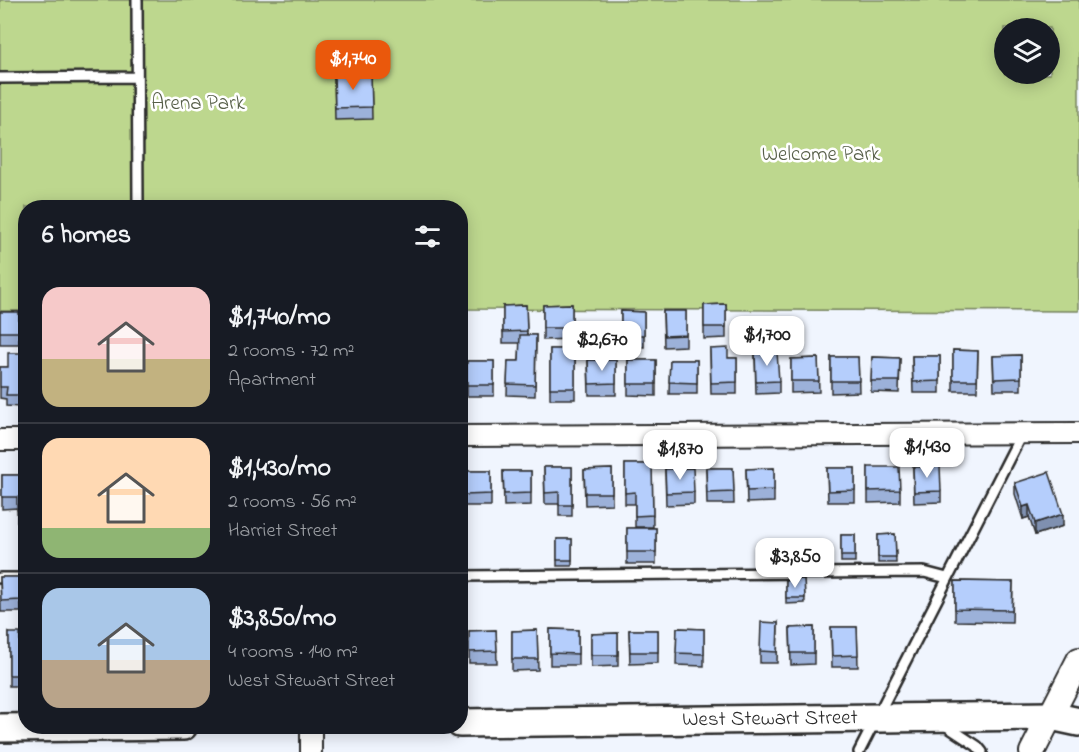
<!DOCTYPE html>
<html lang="en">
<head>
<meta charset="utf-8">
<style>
  :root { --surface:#171b24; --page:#242831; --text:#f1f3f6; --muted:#9ea1a6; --line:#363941; --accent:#ea580c }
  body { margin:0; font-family:"Indie Flower",sans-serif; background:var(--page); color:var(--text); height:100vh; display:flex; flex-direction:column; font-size:22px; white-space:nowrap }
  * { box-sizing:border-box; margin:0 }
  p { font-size:20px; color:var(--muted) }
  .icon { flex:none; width:33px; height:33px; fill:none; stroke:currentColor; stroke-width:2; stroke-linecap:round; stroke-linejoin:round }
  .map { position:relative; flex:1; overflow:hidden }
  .panel { position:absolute; left:18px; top:200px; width:450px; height:534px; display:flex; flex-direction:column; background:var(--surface); border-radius:24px; box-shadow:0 3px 15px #0003 }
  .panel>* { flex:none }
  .tools { position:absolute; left:994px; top:18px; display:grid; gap:12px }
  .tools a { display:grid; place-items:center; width:66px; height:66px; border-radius:50%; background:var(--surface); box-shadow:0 3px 15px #0003; font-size:30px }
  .price { position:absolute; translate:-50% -51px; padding:0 14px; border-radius:12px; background:#fff; color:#222; font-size:20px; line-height:39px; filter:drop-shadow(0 2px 3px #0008) }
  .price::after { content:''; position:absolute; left:50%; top:36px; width:18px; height:14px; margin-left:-9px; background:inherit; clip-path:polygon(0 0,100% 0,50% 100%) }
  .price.active { background:var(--accent); color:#fff }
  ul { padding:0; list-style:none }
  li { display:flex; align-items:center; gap:18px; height:150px; padding:0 24px }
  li+li { border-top:2px solid var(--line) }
  li span { display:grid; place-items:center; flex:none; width:168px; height:120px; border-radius:18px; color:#555 }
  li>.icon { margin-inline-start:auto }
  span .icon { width:72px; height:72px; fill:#fffc; stroke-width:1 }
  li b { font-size:26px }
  h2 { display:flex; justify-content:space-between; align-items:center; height:72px; padding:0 24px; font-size:26px }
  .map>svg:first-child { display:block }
  .green { fill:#bdd78e; stroke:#74815c; stroke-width:1.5; fill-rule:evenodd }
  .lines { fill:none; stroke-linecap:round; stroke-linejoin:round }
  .service-casing { stroke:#2b2b2b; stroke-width:14 }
  .minor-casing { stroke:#2b2b2b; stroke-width:24 }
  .tertiary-casing { stroke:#2b2b2b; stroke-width:28 }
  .secondary-casing { stroke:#2b2b2b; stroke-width:32 }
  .service { stroke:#fff; stroke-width:9 }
  .minor { stroke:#fff; stroke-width:20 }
  .tertiary { stroke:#fff; stroke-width:24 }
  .secondary { stroke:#fff; stroke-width:27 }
  .wall { fill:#9cb1d9; stroke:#2b2b2b; stroke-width:1.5 }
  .shaded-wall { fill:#7f90b0; stroke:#2b2b2b; stroke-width:1.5 }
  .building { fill:#b5cefc; stroke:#2b2b2b; stroke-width:1.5 }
  .labels { text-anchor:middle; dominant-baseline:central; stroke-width:5; stroke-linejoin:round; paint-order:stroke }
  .park-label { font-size:21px; fill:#575f49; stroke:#fff }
  .street-label { font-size:21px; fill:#2b2b2b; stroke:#fff }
</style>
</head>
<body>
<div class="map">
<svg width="1079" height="752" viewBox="0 0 1079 752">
  <rect width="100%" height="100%" fill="#f0f5fe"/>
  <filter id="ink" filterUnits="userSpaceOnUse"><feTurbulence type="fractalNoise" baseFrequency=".0167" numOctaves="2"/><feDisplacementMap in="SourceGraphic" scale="12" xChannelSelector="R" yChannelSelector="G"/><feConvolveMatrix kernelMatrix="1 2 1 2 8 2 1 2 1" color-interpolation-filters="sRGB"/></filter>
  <g filter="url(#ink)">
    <path class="green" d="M0,0H1079V311L461,309L460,207H26L25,311H0ZM1005,28H1050V74H1005Z"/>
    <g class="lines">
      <g class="service-casing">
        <path id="service" d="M137,0L138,207
          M0,78L137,77
          M460,576L924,572L947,578
          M0,578H26
          M945,725L977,746L982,752
          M859,752L1021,435"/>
      </g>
      <g class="minor-casing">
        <path id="minor" d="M460,436L1079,433
          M0,440H26
          M311,726V752"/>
      </g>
      <g class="tertiary-casing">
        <path id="tertiary" d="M1032,752L1079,660"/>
      </g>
      <g class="secondary-casing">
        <g id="secondary">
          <path id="s1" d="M460,723L1051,716L1079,722"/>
          <path d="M0,728L183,726"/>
        </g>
      </g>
      <use href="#service" class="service"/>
      <use href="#minor" class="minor"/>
      <use href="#tertiary" class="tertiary"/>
      <use href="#secondary" class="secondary"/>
    </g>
    <path class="wall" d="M371,74L372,119L335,120L334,75Z
      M572,304V339L543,340V305Z
      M726,304V338L704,339V305Z
      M526,305L527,335H536L535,396L507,395L508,361H519L520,343H503V306Z
      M621,311L644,312V347L621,346Z
      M663,311H686V346L664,347Z
      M0,312H19V344H0Z
      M550,349H575V399H550Z
      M710,349L728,358H737V394H711Z
      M953,350L978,351L977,391H953Z
      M26,353V400H20V407L6,406V399L0,398V367H8Z
      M755,353L779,381V393L756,394Z
      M1021,355V390H994L993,356Z
      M912,356H940V393H913Z
      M831,357H858L859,392L831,393Z
      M872,357L900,358L899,393L871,392Z
      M818,358L819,392L791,393V359Z
      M588,360H616V395H589Z
      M628,360H656V396L628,395Z
      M670,360H697V394H669Z
      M467,361H494V396H467Z
      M625,464H652L653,527H635V504H625Z
      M544,467H572V516H559V504H545Z
      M868,467L900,490V502L868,503Z
      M913,467L941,491V502L914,503Z
      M706,468H733L734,504H707Z
      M774,468V502L747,503L746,469Z
      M827,468H855V502H828Z
      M612,469V504L585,505L584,470Z
      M665,469L694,492V504L666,505Z
      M463,471H491V506H464Z
      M503,471H531V505L504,506Z
      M2,475H26V521L17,522V508L2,509Z
      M1015,483L1063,526L1035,535L1029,517L1023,519L1015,494Z
      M627,528H656V564H627Z
      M895,534L896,563H878V535Z
      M841,535H855V562H841Z
      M557,539H572V566H557Z
      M0,577H20L21,612H1Z
      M804,579L805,603L786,604V580Z
      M955,581L1013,582L1012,622L955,621Z
      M778,623L777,663H760V651Z
      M814,627V664L791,665L790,628Z
      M831,627H857L858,667H832Z
      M677,628L704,629V666L676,665Z
      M550,629L578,630V665H550Z
      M496,630L497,663H469V631Z
      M537,630L538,670L512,671V631Z
      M629,630H658V663L630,664Z
      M9,633L20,644H26V686H9Z
      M618,633V666L591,667V634Z"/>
    <path class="shaded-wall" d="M1029,505V517L1023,519V507Z
      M1063,514V526L1035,535V523Z"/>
    <path class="building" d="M371,74L372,107L335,108L334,75Z
      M572,304V328H543V305Z
      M726,304V327H704V305Z
      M526,305L527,331L503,332V306Z
      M621,311L644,312V335H621Z
      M663,311H686V335L664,336Z
      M0,312H19V332H0Z
      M520,335H536L535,385L507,384L508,361H519Z
      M728,348V358H737V382L711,383L710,349Z
      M550,349H575V388H550Z
      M953,350L978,351L977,380H953Z
      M777,352L779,381L756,382L755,353Z
      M8,353H26V389L20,388V395H6L7,387H0V367H8Z
      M1021,355V378L994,379L993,356Z
      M912,356H940V381L913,382Z
      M831,357H858L859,381H831Z
      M872,357L900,358L899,381H871Z
      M818,358L819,381H791V359Z
      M588,360H616V383L589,384Z
      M628,360H656V384H628Z
      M670,360H697V383L669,382Z
      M467,361H494V385H467Z
      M625,464H652L653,515L635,516V492L625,493Z
      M940,466L941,491L914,492L913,467Z
      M544,467H572V505H559V492L545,493Z
      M868,467H899L900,490L868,491Z
      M693,468L694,492L666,493L665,469Z
      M706,468H733L734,492L707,493Z
      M774,468V490L747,491L746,469Z
      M827,468H855V490L828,491Z
      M612,469V493H585L584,470Z
      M463,471H491V494L464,495Z
      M503,471H531V493L504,494Z
      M1049,472L1063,514L1035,523L1029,505L1023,507L1015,483Z
      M2,475H26V510H17V497H2Z
      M627,528H656V552H627Z
      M895,534L896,557H878V535Z
      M841,535H855V556H841Z
      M557,539H572V560H557Z
      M23,542H26V561H24Z
      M0,577H20L21,600L1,601Z
      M804,579L805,598H786V580Z
      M955,581L1013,582L1012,610L955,609Z
      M761,622L778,623L777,652L760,651Z
      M814,627V653H791L790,628Z
      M831,627H857L858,655L832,656Z
      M677,628L704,629V654L676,653Z
      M550,629L578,630V654L550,653Z
      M496,630L497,651L469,652V631Z
      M537,630L538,659H512V631Z
      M629,630H658V652H630Z
      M9,633H20V644H26V675H9Z
      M618,633V655H591V634Z"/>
  </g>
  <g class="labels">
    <g class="park-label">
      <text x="198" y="104">Arena Park</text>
      <text x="821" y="155">Welcome Park</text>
    </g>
    <g class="street-label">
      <text stroke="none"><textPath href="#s1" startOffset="310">West Stewart Street</textPath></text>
    </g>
  </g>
</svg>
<div class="tools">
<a><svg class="icon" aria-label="layers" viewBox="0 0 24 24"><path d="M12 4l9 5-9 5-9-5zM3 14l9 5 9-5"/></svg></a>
</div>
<b class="price active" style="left:353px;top:91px">$1,740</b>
<b class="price" style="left:767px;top:367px">$1,700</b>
<b class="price" style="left:602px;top:372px">$2,670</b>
<b class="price" style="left:927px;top:479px">$1,430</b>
<b class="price" style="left:680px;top:481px">$1,870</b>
<b class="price" style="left:795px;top:589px">$3,850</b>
<section class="panel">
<h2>6 homes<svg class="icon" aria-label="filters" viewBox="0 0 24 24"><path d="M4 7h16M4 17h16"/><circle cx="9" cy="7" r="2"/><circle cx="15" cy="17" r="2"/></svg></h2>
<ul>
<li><span style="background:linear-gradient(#f6c9c9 60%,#c2b280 0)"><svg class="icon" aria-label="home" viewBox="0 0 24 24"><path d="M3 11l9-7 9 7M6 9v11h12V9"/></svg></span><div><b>$1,740/mo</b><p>2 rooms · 72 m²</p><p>Apartment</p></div></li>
<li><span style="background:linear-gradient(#ffd9b3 75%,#8fb573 0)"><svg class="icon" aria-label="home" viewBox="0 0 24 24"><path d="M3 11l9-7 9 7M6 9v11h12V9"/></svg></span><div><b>$1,430/mo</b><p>2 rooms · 56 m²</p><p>Harriet Street</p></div></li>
<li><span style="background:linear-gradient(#a9c7e8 60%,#b9a48a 0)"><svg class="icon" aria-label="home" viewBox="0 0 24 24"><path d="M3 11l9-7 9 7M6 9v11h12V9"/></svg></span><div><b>$3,850/mo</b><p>4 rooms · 140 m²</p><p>West Stewart Street</p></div></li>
</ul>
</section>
</div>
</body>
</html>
